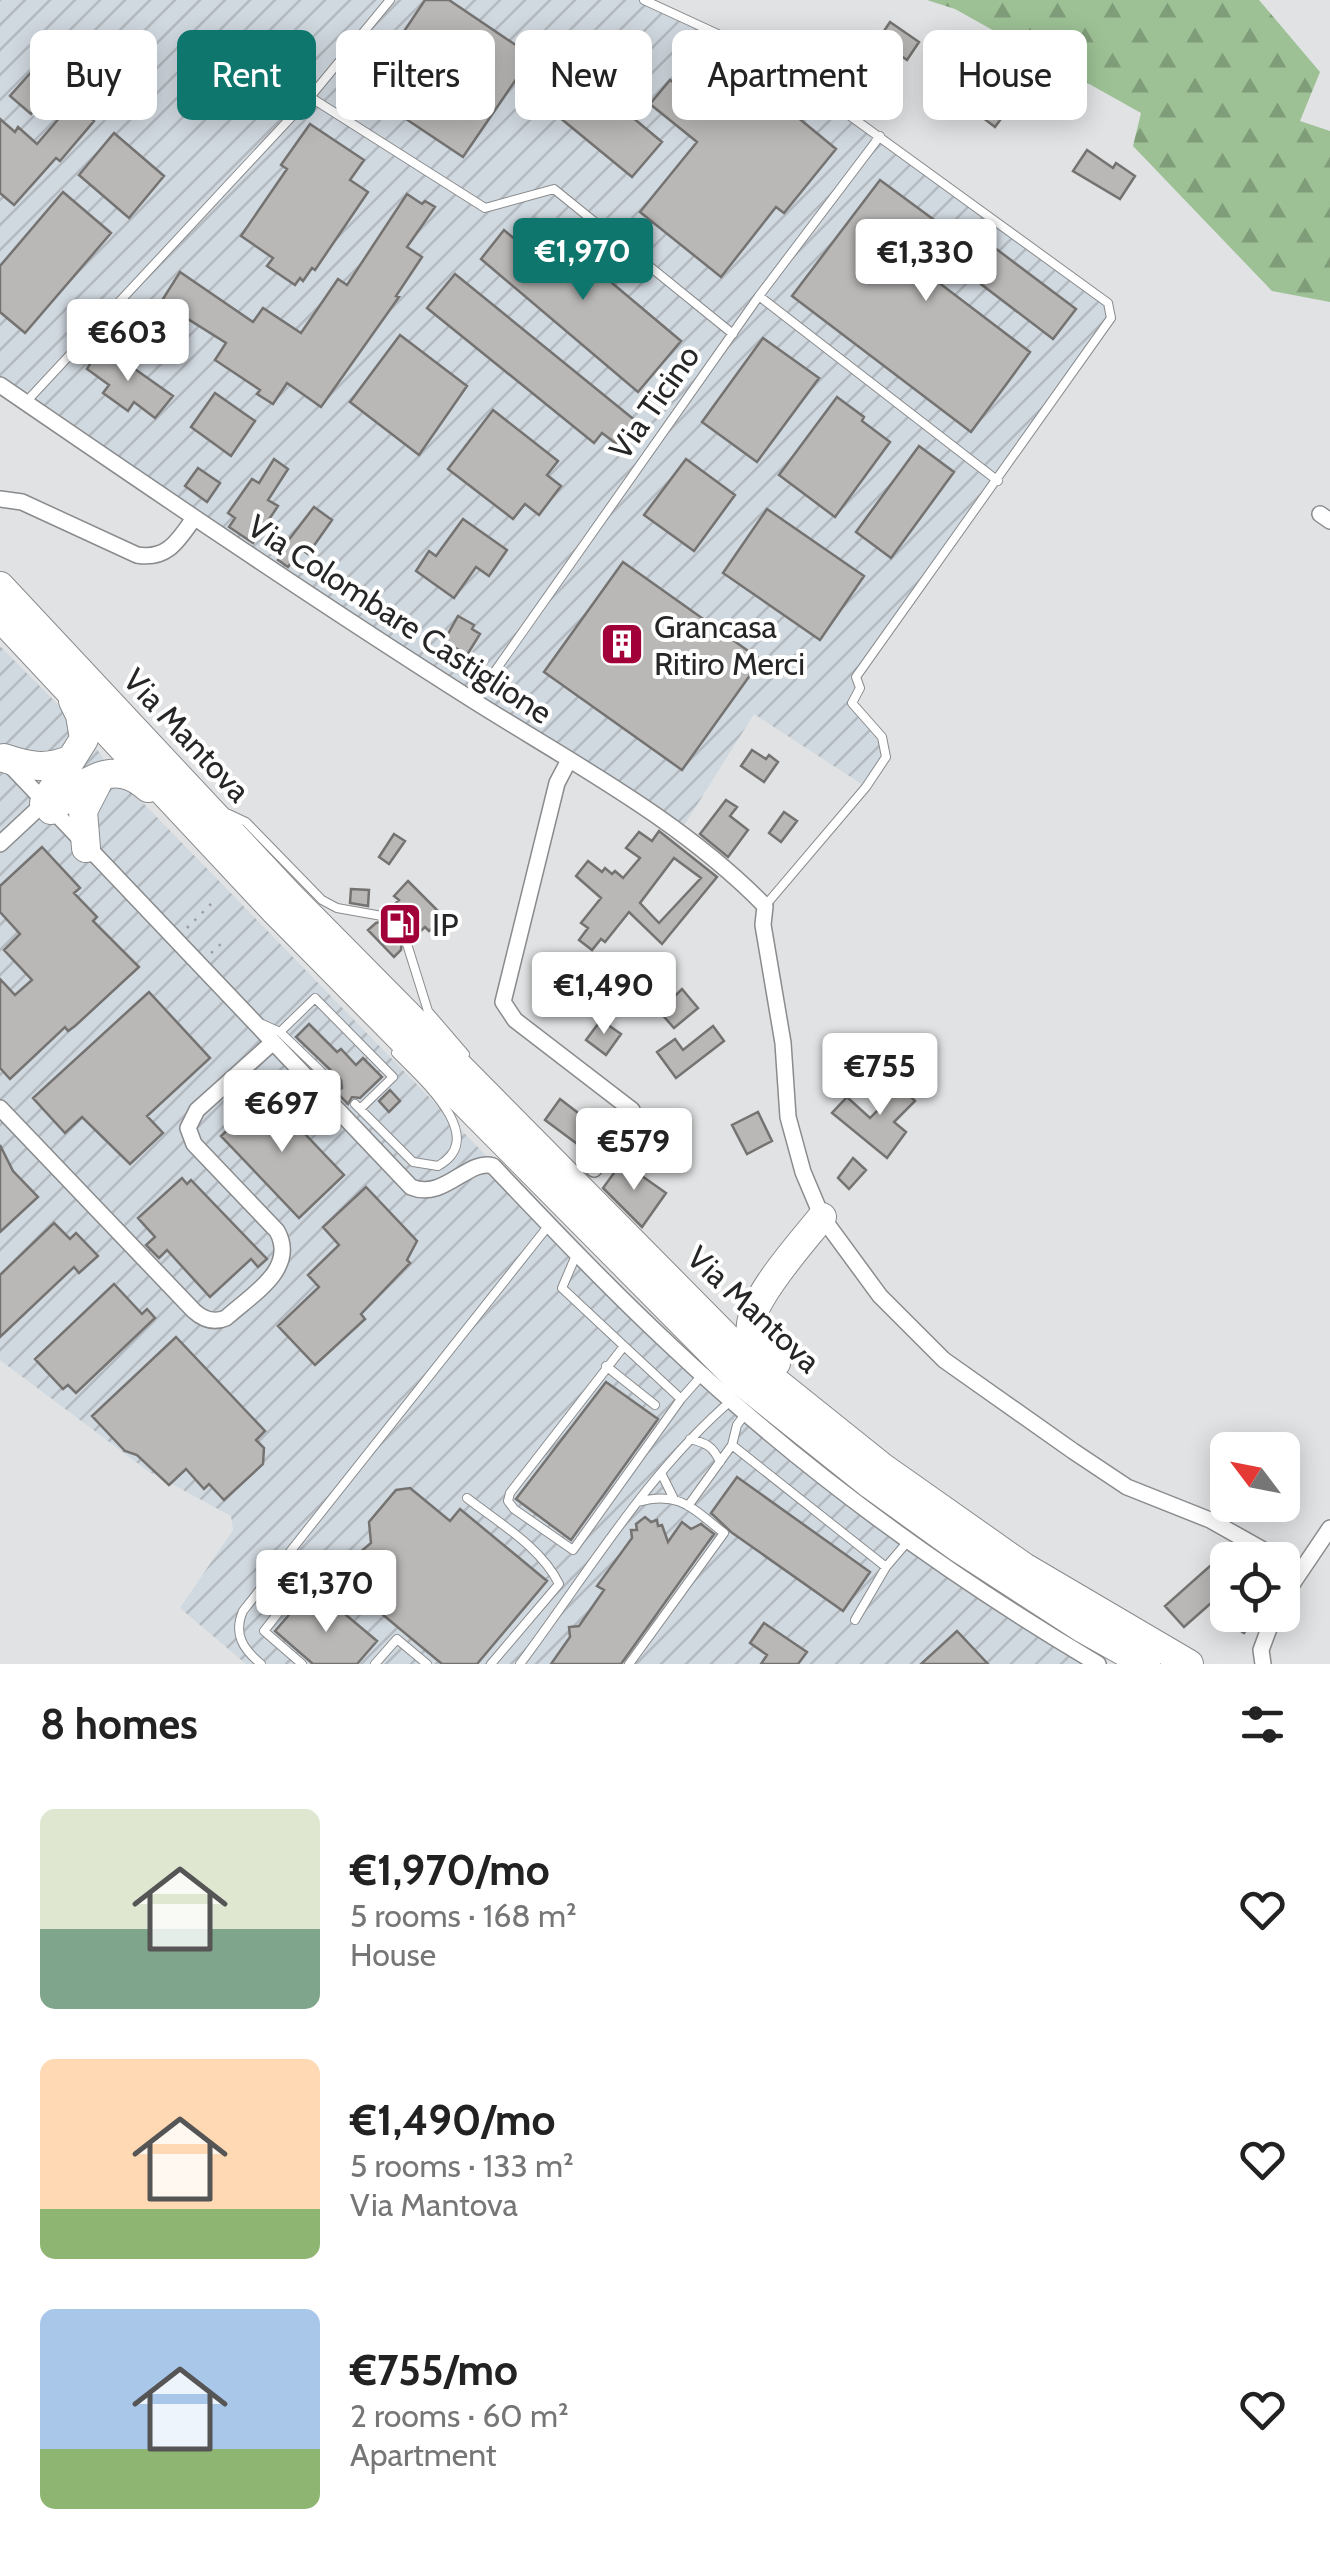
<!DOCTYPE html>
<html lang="en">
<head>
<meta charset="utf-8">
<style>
  :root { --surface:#fff; --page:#f2f2f2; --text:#222; --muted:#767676; --accent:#0f766e }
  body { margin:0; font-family:Cabin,sans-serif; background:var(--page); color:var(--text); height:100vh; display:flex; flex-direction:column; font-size:38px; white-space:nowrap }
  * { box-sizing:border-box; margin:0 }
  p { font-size:32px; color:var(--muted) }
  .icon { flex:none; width:55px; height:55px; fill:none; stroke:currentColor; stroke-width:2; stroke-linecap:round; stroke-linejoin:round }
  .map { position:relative; height:1664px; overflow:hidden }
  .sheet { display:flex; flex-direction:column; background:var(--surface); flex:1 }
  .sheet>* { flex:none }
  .banner { position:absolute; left:30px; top:30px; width:1270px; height:90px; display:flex; gap:20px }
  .needle { width:65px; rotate:302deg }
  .tools { position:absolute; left:1210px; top:1432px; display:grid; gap:20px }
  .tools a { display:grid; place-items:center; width:90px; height:90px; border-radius:15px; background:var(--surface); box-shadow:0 5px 25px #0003; font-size:50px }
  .price { position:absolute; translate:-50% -85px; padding:0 22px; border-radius:10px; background:#fff; color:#222; font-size:32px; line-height:65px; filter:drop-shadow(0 2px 5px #0008) }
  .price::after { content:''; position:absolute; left:50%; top:60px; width:30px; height:22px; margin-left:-15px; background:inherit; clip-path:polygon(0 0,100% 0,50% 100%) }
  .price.current { background:var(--accent); color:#fff }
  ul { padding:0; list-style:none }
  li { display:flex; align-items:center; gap:30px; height:250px; padding:0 40px }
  li span { display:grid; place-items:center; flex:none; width:280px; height:200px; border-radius:15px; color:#555 }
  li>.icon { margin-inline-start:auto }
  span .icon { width:120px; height:120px; fill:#fffc; stroke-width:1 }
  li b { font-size:42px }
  h2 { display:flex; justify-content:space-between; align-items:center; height:120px; padding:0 40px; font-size:42px }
  .pill { padding:0 35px; border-radius:15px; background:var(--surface); box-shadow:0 5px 25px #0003; font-size:35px; line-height:90px }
  .pill.current { background:var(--accent); color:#fff }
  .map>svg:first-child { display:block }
  .industrial { fill:url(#industrial-furrows) }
  .forest { fill:url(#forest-firs) }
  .building { fill:#bab8b7; stroke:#747371; stroke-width:2.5; fill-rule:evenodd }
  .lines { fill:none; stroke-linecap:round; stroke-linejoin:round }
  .lane-casing { stroke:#898b8d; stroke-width:10 }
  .street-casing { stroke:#898b8d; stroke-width:18 }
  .highway-casing { stroke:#898b8d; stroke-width:30 }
  .path { stroke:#9c9d9e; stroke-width:2.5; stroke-dasharray:2.5 8; stroke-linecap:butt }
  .lane { stroke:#fff; stroke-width:8 }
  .street { stroke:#fff; stroke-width:15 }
  .highway { stroke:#fff; stroke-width:28 }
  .labels { text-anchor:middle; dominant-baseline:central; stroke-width:8; stroke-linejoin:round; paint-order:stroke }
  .street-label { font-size:32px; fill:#262627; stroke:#fff }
  .poi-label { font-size:32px; fill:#262627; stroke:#fff; text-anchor:start }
</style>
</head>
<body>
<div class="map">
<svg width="1330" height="1664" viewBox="0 0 1330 1664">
  <defs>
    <pattern id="industrial-furrows" width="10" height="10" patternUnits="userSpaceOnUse" patternTransform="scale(2.5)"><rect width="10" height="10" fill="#d1d9e0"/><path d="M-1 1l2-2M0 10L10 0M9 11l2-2" fill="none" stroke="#b3bac0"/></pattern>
    <pattern id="forest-firs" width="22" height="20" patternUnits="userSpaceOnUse" patternTransform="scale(2.5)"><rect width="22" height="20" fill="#9dc195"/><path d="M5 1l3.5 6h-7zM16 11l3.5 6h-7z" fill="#809d7a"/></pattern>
  </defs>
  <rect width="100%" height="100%" fill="#e0e2e3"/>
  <path class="industrial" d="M0,0H644L748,48L802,81L1108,303L1111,318L856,677L860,688L852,703L882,737L886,757L866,787L754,714L680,832L0,384Z
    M0,646L84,731L113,772L672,1347L881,1520L1098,1664H246L180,1608L233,1530L231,1516L148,1471L0,1360Z"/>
  <path class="forest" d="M927,0H1259L1320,72L1300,121L1330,131V302L1272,291L1133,146L1141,113L955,9Z"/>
  <path class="building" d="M425,0H449L532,56L463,157L364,91Z
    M890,22L919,42L907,60L878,40Z
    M969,38L1035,88L1027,98L971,56L954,79L1003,116L995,127L936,82Z
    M572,67L662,142L632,177L542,103Z
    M33,70L54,89L31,114L10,96Z
    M696,70L716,85L727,71L738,80L744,73L836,149L784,213L776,207L721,277L640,212L697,142L650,104L670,80L681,88Z
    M73,102L94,121L60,161L56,158L14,205L0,193V119L15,132L18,127L37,144Z
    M310,124L364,160L350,180L368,192L315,270L312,268L303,281L300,278L295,285L267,266L273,258L241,236L287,169L281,165Z
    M114,133L164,176L129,218L79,175Z
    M1087,150L1113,168L1116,163L1135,176L1120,199L1073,171Z
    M880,180L983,256L991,245L1076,309L1053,339L952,262L938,282L1030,352L971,432L792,296Z
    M63,192L111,233L25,333L0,312V266Z
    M407,194L422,204L425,201L435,207L407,247L422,257L396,296L399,297L321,407L287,383L273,404L257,394L260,390L215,360L226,343L161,302L180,272L253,322L263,308L301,333L338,279L347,285Z
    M536,219L681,341L638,392L481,259L504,230L517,241Z
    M455,274L637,422L618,445L602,433L594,443L427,308Z
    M400,335L467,386L419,455L350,402Z
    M763,338L819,378L757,462L702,422Z
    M101,345L173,396L155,418L134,402L128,411L103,393L109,385L87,369Z
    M215,393L255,421L231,456L191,427Z
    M837,397L864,417L862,421L890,442L835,517L779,475Z
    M493,410L558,461L547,475L561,486L539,515L525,504L513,519L448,469Z
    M919,446L954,472L891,558L856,532Z
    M274,459L288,469L268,500L278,506L253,543L229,527L235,518L228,513L252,479L259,483Z
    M686,459L735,495L694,551L644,515Z
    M198,468L220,483L207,502L185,486Z
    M314,507L332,520L308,554L301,549L288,567L278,560L287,548L284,546Z
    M767,509L864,576L820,640L723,573Z
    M463,519L507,550L489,576L476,567L454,598L416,571L429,551L436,556Z
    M623,562L761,660L682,770L544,672Z
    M458,616L474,625L472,629L480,634L467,655L444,641Z
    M752,750L766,759L769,755L778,762L764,782L741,766Z
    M726,800L737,807L730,816L748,830L728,857L700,834Z
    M784,812L797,821L781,842L769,833Z
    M659,831L717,877L662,944L629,912L605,942L601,939L592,950L579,940L588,928L581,923L601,898L576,876L588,861L602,872L605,868L612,874L615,871L623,878L640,858L626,848L639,832L652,841ZM674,858L701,878L659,923L640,903Z
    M394,834L405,841L389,864L379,857Z
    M42,847L80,888L74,893L97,917L93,921L139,967L75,1026L68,1031L65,1027L10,1079L0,1068V979L15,995L32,980L4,950L20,934L0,912V886Z
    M408,881L444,917L429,931L425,927L412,939L402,938L401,950L394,957L368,930L376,923L388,920V911L399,900L394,896Z
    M351,889L369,890L368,906L350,903Z
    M682,989L698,1008L674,1028L659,1011Z
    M149,992L210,1058L147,1116L163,1133L130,1164L82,1117L65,1133L33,1098Z
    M601,1020L621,1034L606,1055L586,1040Z
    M309,1024L337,1052L341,1049L356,1065L363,1058L382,1077L360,1098L352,1097L348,1104L336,1092L342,1088L341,1080L296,1037Z
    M713,1026L724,1041L676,1078L657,1052L675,1039L683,1050Z
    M917,1070L924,1077L908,1094L915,1101L894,1122L906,1132L887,1158L832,1113L847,1097L870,1118Z
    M390,1090L400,1101L389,1112L379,1101Z
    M266,1093L344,1175L299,1218L221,1136L232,1126L230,1123Z
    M560,1099L603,1132L588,1152L545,1120Z
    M758,1112L772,1141L747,1154L732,1125Z
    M0,1145L13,1171L38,1197L0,1232Z
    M853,1158L866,1170L849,1189L838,1178Z
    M622,1162L666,1193L642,1227L603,1188Z
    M182,1178L187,1184L191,1180L267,1259L258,1267L251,1259L210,1297L167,1250L159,1258L146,1245L155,1237L138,1218Z
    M366,1187L417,1241L407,1260L410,1263L361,1314L365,1319L315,1365L278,1326L319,1287L308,1275L339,1245L323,1227Z
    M54,1223L70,1239L76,1233L98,1256L79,1273L74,1267L0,1337V1275Z
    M114,1284L142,1314L147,1309L155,1318L76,1393L68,1385L63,1389L35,1359Z
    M176,1337L265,1431L256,1440L264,1448L263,1464L224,1500L209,1484L204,1489L186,1469L169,1485L137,1455L125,1451L92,1416Z
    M606,1382L658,1419L571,1540L516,1499Z
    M737,1477L870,1572L843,1611L731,1532L711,1513Z
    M410,1488L450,1521L460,1509L547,1581L477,1664H442L370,1604H363L358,1554L371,1543L369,1522L396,1490Z
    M645,1517L651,1522L657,1520L658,1526L662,1525L668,1542L682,1522L691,1529L701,1524L714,1534L621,1664H551L570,1637L569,1627L579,1626L604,1590L597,1586L632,1538L631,1530H637L636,1524Z
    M1210,1566L1228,1588L1184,1627L1165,1606Z
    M327,1599L377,1641L357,1664H313L275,1631L301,1601L315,1613Z
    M1238,1615H1257L1244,1633L1232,1625Z
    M764,1623L807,1652L798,1664H761L767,1655L750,1643Z
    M957,1631L988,1664H921Z"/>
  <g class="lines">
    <g class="lane-casing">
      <path id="lane" d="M644,0L748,48L802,81L1108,303L1111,318L856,677L860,688L852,703L882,737L886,757L866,787L765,906
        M310,97L485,208L554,189L733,334
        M759,296L998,481
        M26,402L310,97L390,0
        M474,701L759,296L880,136
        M229,814L246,822L322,900L337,908L382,916
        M407,944L428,1011L465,1054
        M262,1024L280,1032L335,1085
        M280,1032L315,998L393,1077L360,1109
        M355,1104L413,1162L438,1166C490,1137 420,1078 396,1053
        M577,1253L562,1288L624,1346
        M606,1366L655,1405
        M681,1399L573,1550L514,1509L508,1501L510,1493L624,1346L681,1399L703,1374
        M690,1439C706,1443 713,1446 720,1462
        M732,1445L886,1567
        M661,1473L673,1497
        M467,1498C499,1523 541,1547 559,1584L491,1664
        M688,1506L732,1445L737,1425L746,1413
        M289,1599L264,1631L302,1664
        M855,1620L886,1567L909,1540
        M261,1664C243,1649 233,1634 243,1611L549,1225
        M375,1664L397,1639L427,1664
        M520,1664C586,1576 649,1470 733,1399
        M629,1664L724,1533C693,1509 679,1490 638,1502"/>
    </g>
    <g class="street-casing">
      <path id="street" d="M0,385C156,492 313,599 474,701C574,764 681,820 765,906L763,925L783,1043L788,1117L803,1172L822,1217L880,1296L944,1360L1073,1451L1127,1487L1210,1520L1281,1560
        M0,499L22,502L137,555C167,560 178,541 194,518
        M1320,514L1330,521
        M569,760L557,783L503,1002L515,1020L632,1110V1118L594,1169
        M8,763L411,1187C444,1201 468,1158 493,1166C551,1227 609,1288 670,1345C798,1466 946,1574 1098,1664
        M0,844L44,803
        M0,1108L194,1311C204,1320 214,1323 226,1318C251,1295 298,1269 277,1231L194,1144L188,1128L197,1110L272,1043
        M1282,1599L1330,1528
        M1263,1664L1261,1650L1274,1615"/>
    </g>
    <g class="highway-casing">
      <path id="highway" d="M0,586L288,894L750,1361L882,1467L1024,1567L1189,1664
        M0,617L275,911L737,1378L871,1485L957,1547L1082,1628L1146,1664
        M4,758C28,766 45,770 69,760
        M44,803L84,739L80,715L73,701
        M51,810C81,785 112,755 148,788
        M86,848L83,811L100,778
        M776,1363C766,1354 754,1345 751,1332C745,1304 804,1240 822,1217"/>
    </g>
    <path class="path" d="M187,928L214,901
      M211,953L223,942"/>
    <use href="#lane" class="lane"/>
    <use href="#street" class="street"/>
    <use href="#highway" class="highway"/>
  </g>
  <defs>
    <g id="building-square" transform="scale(2.25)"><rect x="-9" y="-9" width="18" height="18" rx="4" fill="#a10138" stroke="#fff"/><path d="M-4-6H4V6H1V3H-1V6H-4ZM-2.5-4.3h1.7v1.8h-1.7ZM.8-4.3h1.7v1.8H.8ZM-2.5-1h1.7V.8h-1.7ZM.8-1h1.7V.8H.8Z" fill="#fff"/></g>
    <g id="fuel-square" transform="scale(2.25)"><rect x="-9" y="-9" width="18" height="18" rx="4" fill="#a10138" stroke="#fff"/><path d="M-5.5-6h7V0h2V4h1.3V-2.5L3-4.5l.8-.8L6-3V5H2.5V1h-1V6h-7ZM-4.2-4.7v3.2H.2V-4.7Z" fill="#fff"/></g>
  </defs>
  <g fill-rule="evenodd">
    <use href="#building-square" x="622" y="644"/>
    <use href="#fuel-square" x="400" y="924"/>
  </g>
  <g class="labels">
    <g class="street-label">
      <text transform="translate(654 402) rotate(-55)">Via Ticino</text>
      <text transform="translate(400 619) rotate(33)">Via Colombare Castiglione</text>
      <text transform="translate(187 735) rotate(47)">Via Mantova</text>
      <text transform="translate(754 1309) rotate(43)">Via Mantova</text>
    </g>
    <g class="poi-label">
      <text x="654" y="626">Grancasa<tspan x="654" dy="37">Ritiro Merci</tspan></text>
      <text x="432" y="924">IP</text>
    </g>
  </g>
</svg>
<div class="tools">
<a><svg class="needle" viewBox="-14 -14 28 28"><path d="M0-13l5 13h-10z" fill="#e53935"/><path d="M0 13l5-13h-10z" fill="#767676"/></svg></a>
<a><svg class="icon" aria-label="locate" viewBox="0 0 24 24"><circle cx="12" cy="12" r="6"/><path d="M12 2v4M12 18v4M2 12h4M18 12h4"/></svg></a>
</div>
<b class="price current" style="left:583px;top:303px">€1,970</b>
<b class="price" style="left:926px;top:304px">€1,330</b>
<b class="price" style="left:128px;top:384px">€603</b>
<b class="price" style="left:604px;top:1037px">€1,490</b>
<b class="price" style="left:880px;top:1118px">€755</b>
<b class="price" style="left:282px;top:1155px">€697</b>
<b class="price" style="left:634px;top:1193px">€579</b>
<b class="price" style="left:326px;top:1635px">€1,370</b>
<div class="banner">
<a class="pill">Buy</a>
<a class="pill current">Rent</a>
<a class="pill">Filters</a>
<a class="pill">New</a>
<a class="pill">Apartment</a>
<a class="pill">House</a>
</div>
</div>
<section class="sheet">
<h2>8 homes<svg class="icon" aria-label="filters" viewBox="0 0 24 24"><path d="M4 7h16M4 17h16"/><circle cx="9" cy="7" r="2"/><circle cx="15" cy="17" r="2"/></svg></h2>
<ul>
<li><span style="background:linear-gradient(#dfe7d0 60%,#7fa58c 0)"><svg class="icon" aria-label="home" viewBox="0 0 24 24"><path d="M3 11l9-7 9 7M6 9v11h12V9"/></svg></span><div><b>€1,970/mo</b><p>5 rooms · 168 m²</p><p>House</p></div><svg class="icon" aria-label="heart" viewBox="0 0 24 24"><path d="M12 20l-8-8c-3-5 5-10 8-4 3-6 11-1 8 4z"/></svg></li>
<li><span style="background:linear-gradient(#ffd9b3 75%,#8fb573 0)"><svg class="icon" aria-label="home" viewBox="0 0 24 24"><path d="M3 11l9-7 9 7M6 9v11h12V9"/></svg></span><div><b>€1,490/mo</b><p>5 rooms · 133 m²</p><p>Via Mantova</p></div><svg class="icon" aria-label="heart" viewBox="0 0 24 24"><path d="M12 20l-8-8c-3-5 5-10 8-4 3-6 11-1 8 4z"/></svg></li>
<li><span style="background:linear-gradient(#a9c7e8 70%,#8fb573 0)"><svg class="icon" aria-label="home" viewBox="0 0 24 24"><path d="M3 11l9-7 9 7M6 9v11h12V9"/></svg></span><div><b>€755/mo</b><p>2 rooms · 60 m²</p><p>Apartment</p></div><svg class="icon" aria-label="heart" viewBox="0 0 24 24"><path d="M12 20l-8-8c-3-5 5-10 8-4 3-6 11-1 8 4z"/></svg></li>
</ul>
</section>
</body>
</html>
